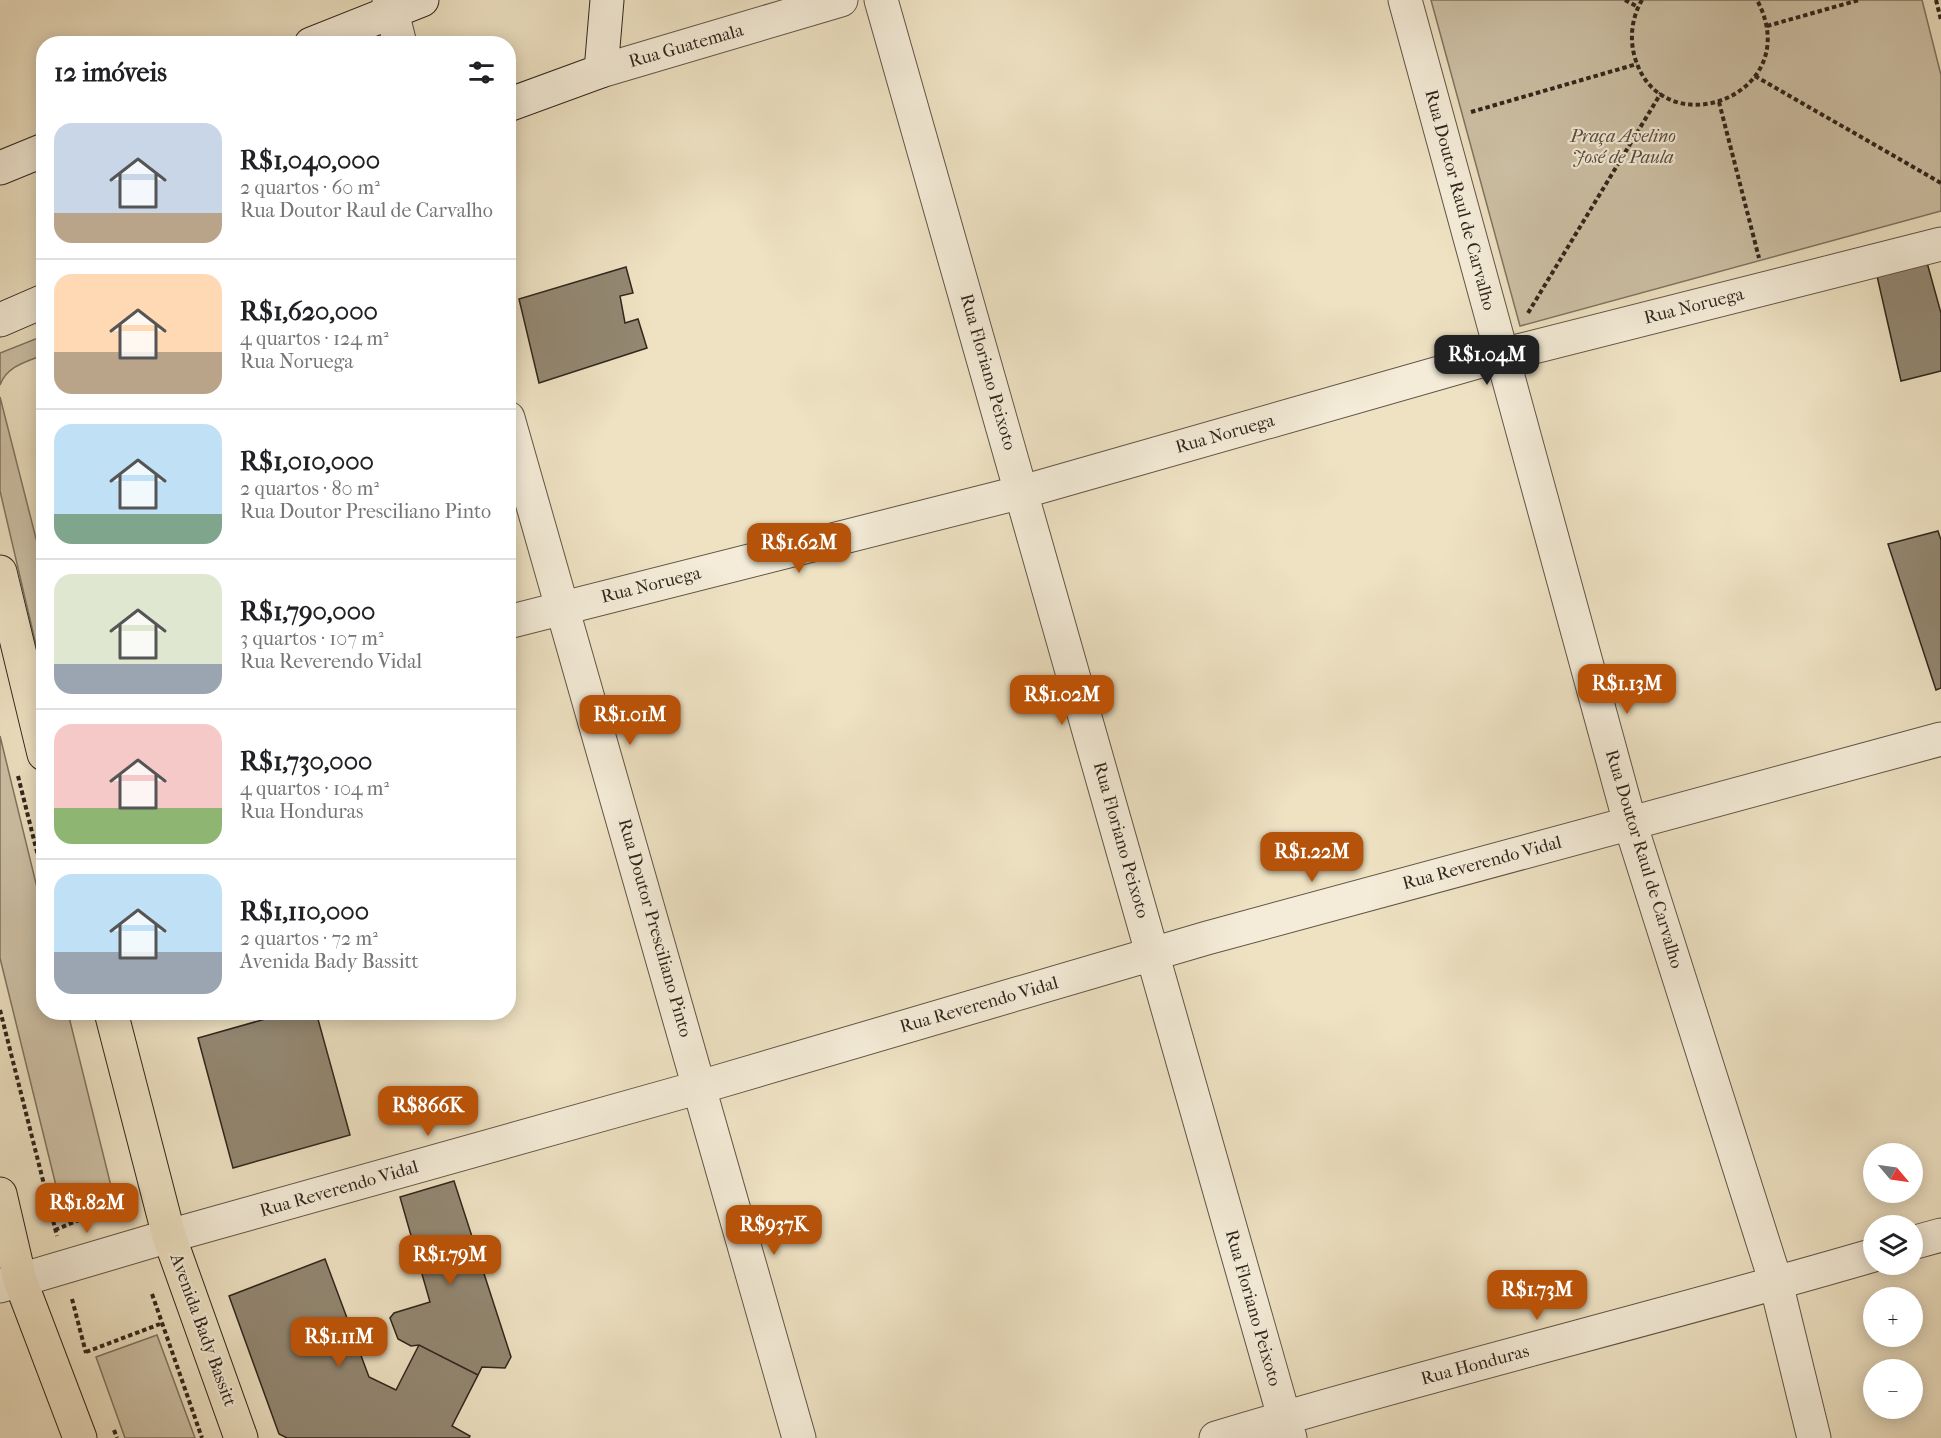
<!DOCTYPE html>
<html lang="pt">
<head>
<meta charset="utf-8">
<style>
  :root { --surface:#fff; --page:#f6f6f6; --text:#202124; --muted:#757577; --line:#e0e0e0; --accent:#b45309 }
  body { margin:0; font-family:"IM FELL French Canon",serif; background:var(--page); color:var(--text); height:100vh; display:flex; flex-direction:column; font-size:22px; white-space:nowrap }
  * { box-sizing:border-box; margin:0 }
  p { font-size:20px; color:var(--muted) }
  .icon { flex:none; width:33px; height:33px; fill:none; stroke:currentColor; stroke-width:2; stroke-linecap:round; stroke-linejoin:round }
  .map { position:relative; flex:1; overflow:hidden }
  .sheet { position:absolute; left:36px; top:36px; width:480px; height:984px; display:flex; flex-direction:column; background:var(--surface); border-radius:24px; box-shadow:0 3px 15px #0003 }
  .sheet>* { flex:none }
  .needle { width:39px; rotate:119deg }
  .tools { position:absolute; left:1863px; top:1143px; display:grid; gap:12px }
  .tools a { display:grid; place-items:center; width:60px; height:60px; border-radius:50%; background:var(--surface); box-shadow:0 3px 15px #0003; font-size:30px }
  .price { position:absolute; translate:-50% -51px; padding:0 14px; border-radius:12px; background:var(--accent); color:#fff; font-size:20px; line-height:39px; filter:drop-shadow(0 2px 3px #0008) }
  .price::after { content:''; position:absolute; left:50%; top:36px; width:18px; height:14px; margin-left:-9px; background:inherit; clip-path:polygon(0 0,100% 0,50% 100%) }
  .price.on { background:#222; color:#fff }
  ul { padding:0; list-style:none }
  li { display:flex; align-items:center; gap:18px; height:150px; padding:0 18px }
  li+li { border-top:2px solid var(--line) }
  li span { display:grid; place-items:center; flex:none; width:168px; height:120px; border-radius:18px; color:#555 }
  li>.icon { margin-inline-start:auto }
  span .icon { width:72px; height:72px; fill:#fffc; stroke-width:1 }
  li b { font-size:26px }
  h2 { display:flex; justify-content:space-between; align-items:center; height:72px; padding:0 18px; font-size:26px }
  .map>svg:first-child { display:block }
  .green { fill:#cec2a7; stroke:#7f7462; stroke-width:1.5 }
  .building { fill:#938873; stroke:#30261d; stroke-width:1.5 }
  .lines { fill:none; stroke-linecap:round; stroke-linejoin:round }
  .street-casing { stroke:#605546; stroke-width:35 }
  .secondary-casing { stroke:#30261d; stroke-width:35 }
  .primary-casing { stroke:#30261d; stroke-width:35 }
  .path { stroke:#30261d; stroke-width:4; stroke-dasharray:4.5 3; stroke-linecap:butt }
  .street { stroke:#f4ecd8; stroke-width:33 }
  .secondary { stroke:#f4ecd8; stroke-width:33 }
  .primary { stroke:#eee2c3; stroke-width:33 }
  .labels { text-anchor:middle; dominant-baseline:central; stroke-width:4.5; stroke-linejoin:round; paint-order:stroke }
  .street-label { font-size:18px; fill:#30261d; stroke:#f4ecd8 }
  .park-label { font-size:18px; font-style:italic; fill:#584d40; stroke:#f4ecd8 }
</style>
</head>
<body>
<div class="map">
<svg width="1941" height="1438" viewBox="0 0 1941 1438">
  <rect width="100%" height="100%" fill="#eee2c3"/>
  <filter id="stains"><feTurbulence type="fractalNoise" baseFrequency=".00333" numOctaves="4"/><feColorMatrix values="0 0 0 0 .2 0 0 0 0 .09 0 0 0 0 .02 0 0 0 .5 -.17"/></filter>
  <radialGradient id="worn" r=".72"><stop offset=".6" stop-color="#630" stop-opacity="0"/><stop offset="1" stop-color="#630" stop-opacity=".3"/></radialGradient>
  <path class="green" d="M1431,0H1922L1941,75V211L1520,326Z
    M43,336V355C26,362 7,366 0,385V353Z
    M0,397L43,566V675L0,491Z
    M0,736L43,912L44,1012L68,1013L112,1190L61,1206L0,958Z
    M157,1335L195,1438H125L96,1357Z"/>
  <path class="building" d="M1926,259L1941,313V371L1901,381L1877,276Z
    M626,267L633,293L620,296L625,323L638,319L647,348L539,383L519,299Z
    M1938,531L1941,540V688L1936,690L1888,544Z
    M290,1012H316L350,1135L233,1168L198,1038Z
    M454,1181L511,1357L505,1368L482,1367L478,1375L419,1345L411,1346L398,1339L390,1318L394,1313L430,1302L400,1197Z
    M325,1259L369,1377L396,1390L419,1345L478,1375L452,1426L470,1436L469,1438H287L279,1434L229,1296Z"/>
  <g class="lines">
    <g class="street-casing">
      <path id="street" d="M389,0L400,44
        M881,0L1290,1438
        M1405,0L1630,823L1776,1283L1814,1438
        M601,71L841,0
        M508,418L799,1438
        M508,622L1022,492L1502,355L1941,244
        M1912,1243L1941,1235
        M0,1286L169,1236L700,1087L1207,938L1941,739
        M1216,1438C1434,1372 1655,1319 1874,1255"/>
    </g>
    <g class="secondary-casing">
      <path id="secondary" d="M311,44L422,0
        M508,105L601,71L607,0
        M0,168L44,150
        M0,320L44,301"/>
    </g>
    <g class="primary-casing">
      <path id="primary" d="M0,572L44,754
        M111,1012L169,1236L241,1438
        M0,1194L20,1280L80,1438"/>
    </g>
    <path class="path" d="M1625,0L1638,7
      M1642,0C1632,17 1629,38 1635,58C1662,149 1808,95 1757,0
      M1936,0L1941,20
      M1767,26L1859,0
      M1755,76L1941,183
      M1719,102L1759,258
      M1471,112L1637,64
      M1528,313L1661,93
      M18,776L44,880
      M0,1010L57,1236
      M55,1230L124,1201
      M152,1294L202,1438
      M72,1299L86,1353
      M86,1352L160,1324
      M114,1430L117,1438"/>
    <use href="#street" class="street"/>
    <use href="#secondary" class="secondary"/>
    <use href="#primary" class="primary"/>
  </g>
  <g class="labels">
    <g class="street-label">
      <text transform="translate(686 46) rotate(-16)">Rua Guatemala</text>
      <text transform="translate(1460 200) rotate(75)">Rua Doutor Raul de Carvalho</text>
      <text transform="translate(1694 306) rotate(-14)">Rua Noruega</text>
      <text transform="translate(988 372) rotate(74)">Rua Floriano Peixoto</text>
      <text transform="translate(1225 434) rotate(-16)">Rua Noruega</text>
      <text transform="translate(651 585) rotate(-14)">Rua Noruega</text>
      <text transform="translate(1121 840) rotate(74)">Rua Floriano Peixoto</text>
      <text transform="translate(1644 859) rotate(73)">Rua Doutor Raul de Carvalho</text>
      <text transform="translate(1482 863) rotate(-15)">Rua Reverendo Vidal</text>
      <text transform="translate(655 928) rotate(74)">Rua Doutor Presciliano Pinto</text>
      <text transform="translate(979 1005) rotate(-16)">Rua Reverendo Vidal</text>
      <text transform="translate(339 1189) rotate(-16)">Rua Reverendo Vidal</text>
      <text transform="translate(1253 1308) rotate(74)">Rua Floriano Peixoto</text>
      <text transform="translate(203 1330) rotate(70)">Avenida Bady Bassitt</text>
      <text transform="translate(1475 1365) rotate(-15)">Rua Honduras</text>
    </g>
    <g class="park-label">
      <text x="1623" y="136">Praça Avelino<tspan x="1623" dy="21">José de Paula</tspan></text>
    </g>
  </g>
  <rect width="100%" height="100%" filter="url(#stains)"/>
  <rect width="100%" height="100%" fill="url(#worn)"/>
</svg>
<div class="tools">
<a><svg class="needle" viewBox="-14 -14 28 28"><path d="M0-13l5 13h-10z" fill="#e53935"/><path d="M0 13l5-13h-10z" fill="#757577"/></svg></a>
<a><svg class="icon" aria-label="layers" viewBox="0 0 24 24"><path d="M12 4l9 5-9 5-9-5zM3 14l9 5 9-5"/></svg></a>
<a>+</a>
<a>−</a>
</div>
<b class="price on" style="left:1487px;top:386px">R$1.04M</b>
<b class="price" style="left:799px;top:574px">R$1.62M</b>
<b class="price" style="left:1627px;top:715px">R$1.13M</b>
<b class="price" style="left:1062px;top:726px">R$1.02M</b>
<b class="price" style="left:630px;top:746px">R$1.01M</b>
<b class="price" style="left:1312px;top:883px">R$1.22M</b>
<b class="price" style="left:428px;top:1137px">R$866K</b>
<b class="price" style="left:87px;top:1234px">R$1.82M</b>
<b class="price" style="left:774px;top:1256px">R$937K</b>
<b class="price" style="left:450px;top:1286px">R$1.79M</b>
<b class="price" style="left:1537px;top:1321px">R$1.73M</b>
<b class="price" style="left:339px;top:1368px">R$1.11M</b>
<section class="sheet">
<h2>12 imóveis<svg class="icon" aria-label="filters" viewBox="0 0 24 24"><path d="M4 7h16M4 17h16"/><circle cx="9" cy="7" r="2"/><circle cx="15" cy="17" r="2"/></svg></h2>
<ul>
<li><span style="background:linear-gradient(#c9d6e8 75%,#b9a48a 0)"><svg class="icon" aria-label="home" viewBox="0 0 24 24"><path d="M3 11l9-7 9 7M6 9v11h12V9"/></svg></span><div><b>R$1,040,000</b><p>2 quartos · 60 m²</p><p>Rua Doutor Raul de Carvalho</p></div></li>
<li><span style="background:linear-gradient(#ffd9b3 65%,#b9a48a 0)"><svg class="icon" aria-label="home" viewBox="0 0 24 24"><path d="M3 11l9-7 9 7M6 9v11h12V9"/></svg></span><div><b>R$1,620,000</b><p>4 quartos · 124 m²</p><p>Rua Noruega</p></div></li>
<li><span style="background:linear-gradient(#bfe0f5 75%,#7fa58c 0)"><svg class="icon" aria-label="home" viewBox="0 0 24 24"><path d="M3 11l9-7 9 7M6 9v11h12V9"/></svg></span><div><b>R$1,010,000</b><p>2 quartos · 80 m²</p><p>Rua Doutor Presciliano Pinto</p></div></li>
<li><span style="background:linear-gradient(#dfe7d0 75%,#9aa5b1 0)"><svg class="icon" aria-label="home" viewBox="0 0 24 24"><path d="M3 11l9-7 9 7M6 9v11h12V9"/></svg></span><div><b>R$1,790,000</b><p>3 quartos · 107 m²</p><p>Rua Reverendo Vidal</p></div></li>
<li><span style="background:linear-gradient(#f6c9c9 70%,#8fb573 0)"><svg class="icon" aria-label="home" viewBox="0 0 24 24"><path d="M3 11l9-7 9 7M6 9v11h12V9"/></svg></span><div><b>R$1,730,000</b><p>4 quartos · 104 m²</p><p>Rua Honduras</p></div></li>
<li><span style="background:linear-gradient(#bfe0f5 65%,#9aa5b1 0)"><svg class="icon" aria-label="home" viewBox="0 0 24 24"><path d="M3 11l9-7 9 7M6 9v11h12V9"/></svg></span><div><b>R$1,110,000</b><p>2 quartos · 72 m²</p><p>Avenida Bady Bassitt</p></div></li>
</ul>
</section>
</div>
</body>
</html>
